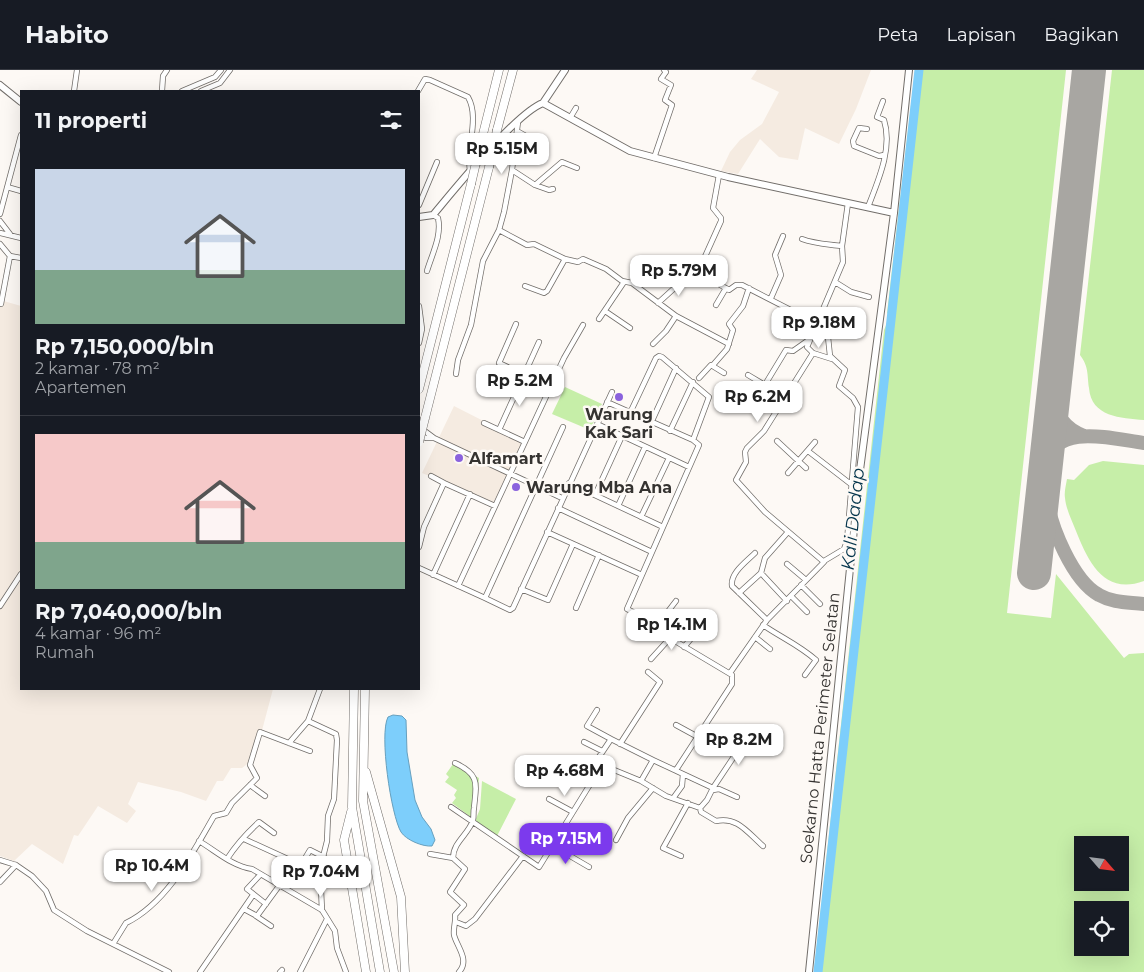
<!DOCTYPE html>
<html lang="id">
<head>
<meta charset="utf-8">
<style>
  :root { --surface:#171b24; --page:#20242c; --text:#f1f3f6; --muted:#9ea1a6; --line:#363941; --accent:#7c3aed }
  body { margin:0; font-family:Montserrat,sans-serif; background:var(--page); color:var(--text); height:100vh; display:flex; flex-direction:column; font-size:19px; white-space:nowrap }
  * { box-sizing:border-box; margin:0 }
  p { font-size:16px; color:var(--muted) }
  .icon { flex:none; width:28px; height:28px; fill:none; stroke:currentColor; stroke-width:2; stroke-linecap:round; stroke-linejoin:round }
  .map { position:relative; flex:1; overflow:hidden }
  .panel { position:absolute; left:20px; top:20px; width:400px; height:600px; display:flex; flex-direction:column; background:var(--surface); border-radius:0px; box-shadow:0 5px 20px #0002 }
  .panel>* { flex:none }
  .needle { width:32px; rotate:118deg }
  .fabs { position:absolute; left:1074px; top:766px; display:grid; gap:10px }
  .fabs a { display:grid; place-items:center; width:55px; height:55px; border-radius:0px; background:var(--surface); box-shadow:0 5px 20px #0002; font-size:25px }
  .price { position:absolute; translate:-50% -42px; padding:0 11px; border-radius:10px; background:#fff; color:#222; font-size:16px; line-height:32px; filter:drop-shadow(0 1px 2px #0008) }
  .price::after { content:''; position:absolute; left:50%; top:30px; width:15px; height:11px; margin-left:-8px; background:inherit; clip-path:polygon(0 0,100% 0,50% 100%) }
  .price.on { background:var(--accent); color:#fff }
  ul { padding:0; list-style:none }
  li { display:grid; align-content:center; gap:10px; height:265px; padding:0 15px }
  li+li { border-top:1px solid var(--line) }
  li span { display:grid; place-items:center; height:155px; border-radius:0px; color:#555 }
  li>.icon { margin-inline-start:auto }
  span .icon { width:90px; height:90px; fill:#fffc; stroke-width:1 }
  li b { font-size:21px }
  h2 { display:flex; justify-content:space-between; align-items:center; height:60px; padding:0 15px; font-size:21px }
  header { display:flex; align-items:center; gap:30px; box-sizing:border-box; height:70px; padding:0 25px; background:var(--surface); border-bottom:1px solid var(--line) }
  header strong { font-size:24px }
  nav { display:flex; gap:28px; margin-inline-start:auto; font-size:18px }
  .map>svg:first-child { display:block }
  .built { fill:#f5ebe1 }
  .green { fill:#c6eea8; fill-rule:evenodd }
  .water { fill:#7dcefb; stroke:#67a0be }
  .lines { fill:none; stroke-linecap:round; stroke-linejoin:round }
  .river { stroke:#7dcefb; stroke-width:9 }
  .taxiway { stroke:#a8a6a2; stroke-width:14 }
  .runway { stroke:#a8a6a2; stroke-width:34 }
  .street-casing { stroke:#726e6a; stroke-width:6 }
  .secondary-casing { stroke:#726e6a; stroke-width:8 }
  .highway-casing { stroke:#726e6a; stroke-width:9 }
  .street { stroke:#fff; stroke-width:4.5 }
  .secondary { stroke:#fff; stroke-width:6 }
  .highway { stroke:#fff; stroke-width:8 }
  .highway-bridge-casing { stroke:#726e6a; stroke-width:9; stroke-linecap:butt }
  .highway-bridge { stroke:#fff; stroke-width:8 }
  .poi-dot { fill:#8a62dd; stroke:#fdf9f5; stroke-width:2 }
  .labels { text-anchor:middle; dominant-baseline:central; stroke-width:5; stroke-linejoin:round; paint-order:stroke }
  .poi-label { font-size:16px; font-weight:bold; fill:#353331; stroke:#fdf9f5; text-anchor:start }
  .street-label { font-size:16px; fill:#353331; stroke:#fdf9f5 }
  .water-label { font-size:18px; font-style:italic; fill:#04354c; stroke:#fdf9f5 }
</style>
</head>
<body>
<header>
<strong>Habito</strong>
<nav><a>Peta</a><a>Lapisan</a><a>Bagikan</a></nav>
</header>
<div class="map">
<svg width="1144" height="902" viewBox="0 0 1144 902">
  <rect width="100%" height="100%" fill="#fdf9f5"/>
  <path class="built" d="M757,0H871L856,39L839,74L805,58L798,90L779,87L760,69L738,104L721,101L730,82L740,70L762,54L779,22L751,9Z
    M0,230L21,236V619H273L260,668L250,692L242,698H231L223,711H217L206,731L181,722L138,712L128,734L136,741L127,753L98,736L78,766L74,765L63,794L32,774L14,791L0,786Z
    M454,336L525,372L497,434L422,403Z"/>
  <path class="green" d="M915,0H1066L1007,543L1051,548L1056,504L1124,588L1129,584L1144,583V902H814L884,260L890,246L887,243ZM1082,775H1120V812H1082ZM1082,840H1120V878H1082Z
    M1112,0H1144V350C1121,348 1091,347 1089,318C1087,304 1089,297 1080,285Z
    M565,317L602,334L590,360L552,344Z
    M1103,391L1144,395V511C1104,526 1088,491 1076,461C1072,451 1066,439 1065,428C1064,422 1066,415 1067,409L1074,410L1089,395Z
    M453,694L479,708L476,739L472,748L452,733L456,728L454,725L457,720L445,712L449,707L446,704Z
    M482,711L516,729L497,766L475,751L480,739Z"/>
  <path class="water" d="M393,645L402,646L406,650L407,682L415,730L422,747L431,759L435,770L432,776C423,777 406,770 401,762C391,745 379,664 388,647Z"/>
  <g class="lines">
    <path class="river" d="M818,902L919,0"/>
    <path class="taxiway" d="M1053,326C1055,346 1065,359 1084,366
      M1045,394C1055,352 1113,369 1144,373
      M1045,397C1046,407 1045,417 1047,428C1050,456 1073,511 1099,525C1113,533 1128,532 1144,534"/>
    <path class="runway" d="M1034,503L1089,0"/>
    <g class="street-casing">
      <path id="street" d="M74,21L77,0
        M162,21L163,6L167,0
        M182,21L215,7L221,0
        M201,21L220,13L230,0
        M418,21L425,9L430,10L468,27C480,48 466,78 470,101
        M570,48L576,38
        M867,59L859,58L853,71L854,76L879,86L884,85
        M517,61L535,71
        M654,88L672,35L665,30L671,15L661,9L666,2L664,0
        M512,100L535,115L562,92L577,98
        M535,115L549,120L553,119
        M7,117L21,121
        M419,135L437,92
        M868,137C878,111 893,78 884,50L877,47L883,31
        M0,144L21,65
        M0,151L10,164
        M499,160L527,175L534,174L565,189L578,192L583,189L606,199L622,211L632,213L676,246L729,274
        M0,163L21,168
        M802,169C815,174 828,174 842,176
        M0,174L10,186L21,188
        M675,193L698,203
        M427,201C432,184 442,166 438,148L433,145
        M694,211L704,214L715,212L729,220L736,215H742L816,253
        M835,212L851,222L869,227
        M525,216L544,223L547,221L565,189
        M771,228L781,205L775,185L783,166
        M658,233L680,213L687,214L694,211L721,151V148L713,138L719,105
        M1,234L10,186
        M716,235L726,218
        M419,236L422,259L419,273
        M605,241L630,258
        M599,249L624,212
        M516,254L499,293L550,317
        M814,259L828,267L830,286L845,300L839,316L853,328L858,337L847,471L844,479L824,491
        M653,274L666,261L676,246
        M832,289L813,283L807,277L843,192L842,176L848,133
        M713,295L727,279L733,260L729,254L743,236L749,218
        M456,304L458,290L471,255L483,191L499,160L504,142L512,100L518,52
        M748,305L763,314L766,313L786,280L793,281L810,269
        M699,308L711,295L724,303
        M607,332L693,370L699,375L627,539L645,548L670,568L732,605V614L676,700
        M630,343L656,288L659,286L662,287L709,327L693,370
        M484,353L525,372
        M651,353L676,298
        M597,354L689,397
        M422,359L434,368L562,428
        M499,360L539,272
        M670,361L693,312
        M419,365L426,368H434
        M777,371L806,398
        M808,381L852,415
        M788,403L815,372
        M431,406L444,413
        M569,413L663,457
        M595,425L622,366
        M618,436L645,377
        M558,438L652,482
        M641,447L669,388
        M547,462L642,505
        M419,477L424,457L444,413L495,436
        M755,483C746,492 730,503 732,516L767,550
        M787,494L806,510
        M419,498L485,528L563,357
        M433,505L470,424
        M801,515L820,534
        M458,516L564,288L583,255
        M521,519L548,530L573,474
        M739,523L761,503
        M791,526L807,542
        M485,528L510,540L513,538L612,322
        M787,531L761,503L765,488L788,462
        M0,536L21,504
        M576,538L599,485
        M763,555C782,568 799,575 816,590L805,605
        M656,557L676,531
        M755,567L770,579
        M684,577L694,565
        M651,589L670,568
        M730,603L767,550L824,492L765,442L736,410L746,392L745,382L747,378L764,361L813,283
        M597,640L587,656L611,669
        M308,651L336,664L337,670L334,729L328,746L327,771L320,799L322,840
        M676,655L698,667
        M584,672L602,681
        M289,673L308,651L320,619
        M620,674L660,612L648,602
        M653,690L611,669L597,690L602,695L641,711L666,726L700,738L707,730L713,718L683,704
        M641,711L653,690L683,704L682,716L674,727
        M250,715L265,726
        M713,718L749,664
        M713,720L719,719L737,727
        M549,729L573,742
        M451,737L539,797L602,695
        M700,738L701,742L716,751C737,746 748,763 763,776
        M244,769L301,795L310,780L324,787
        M616,770L628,748L653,718
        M199,771C216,781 232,796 252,799L322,840L335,861L337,878L346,902
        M553,776L589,797
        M430,784L453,788L465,799L450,822L464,835L455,845C456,852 453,858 454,865C457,877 470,890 459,902
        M681,786L663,778L688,733
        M453,788C453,772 469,764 473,750C474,747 473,742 474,738C476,715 481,705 455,693
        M227,789C236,775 247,763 259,752L274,763
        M0,790L16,795L32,806L46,821L54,840L87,861L169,902
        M260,805L247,819L266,834
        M0,812L16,795
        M244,839L257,846L279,816
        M256,846L271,856
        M456,852L466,856L475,849L523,786
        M113,874L126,853C167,833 192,784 214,746L226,743L232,733L257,708L250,695L260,662L310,681
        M200,902L253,825
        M280,902L282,900
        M300,902L327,849"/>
    </g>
    <g class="secondary-casing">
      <path id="secondary" d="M0,15L21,32
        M543,33L565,0
        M419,147L433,145C454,120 516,43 543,33L630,81L728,107L894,143
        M809,902L860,400L894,143L909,0"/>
    </g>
    <g class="highway-casing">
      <path id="highway" d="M497,60L513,0
        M479,80L499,0
        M419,319L471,114
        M425,348L489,97
        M354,619L352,737L380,902
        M365,619L363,731L394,902
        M366,702L401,827L405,902
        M351,742L344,770L366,902"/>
    </g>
    <use href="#street" class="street"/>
    <use href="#secondary" class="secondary"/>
    <use href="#highway" class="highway"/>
    <g class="highway-bridge-casing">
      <path id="highway-bridge" d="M489,97L497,60
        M471,114L479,80
        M419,372L425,348"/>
    </g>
    <use href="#highway-bridge" class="highway-bridge"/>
  </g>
  <g class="poi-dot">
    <circle cx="619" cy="327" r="5"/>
    <circle cx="459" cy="388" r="5"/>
    <circle cx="516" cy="417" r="5"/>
  </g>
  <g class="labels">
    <g class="poi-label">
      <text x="619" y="344" text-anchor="middle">Warung<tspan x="619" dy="18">Kak Sari</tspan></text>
      <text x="469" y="388">Alfamart</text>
      <text x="526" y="417">Warung Mba Ana</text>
    </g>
    <g class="street-label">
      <text transform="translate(820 658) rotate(-84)">Soekarno Hatta Perimeter Selatan</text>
    </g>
    <g class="water-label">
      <text transform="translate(853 449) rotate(-84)">Kali Dadap</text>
    </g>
  </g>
</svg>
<div class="fabs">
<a><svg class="needle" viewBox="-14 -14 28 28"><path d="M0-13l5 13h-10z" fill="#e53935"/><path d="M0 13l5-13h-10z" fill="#9ea1a6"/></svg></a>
<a><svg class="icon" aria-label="locate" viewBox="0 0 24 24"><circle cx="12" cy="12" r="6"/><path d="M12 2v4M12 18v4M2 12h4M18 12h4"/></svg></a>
</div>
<b class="price" style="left:502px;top:105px">Rp 5.15M</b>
<b class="price" style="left:679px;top:227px">Rp 5.79M</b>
<b class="price" style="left:819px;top:279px">Rp 9.18M</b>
<b class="price" style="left:520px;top:337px">Rp 5.2M</b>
<b class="price" style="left:758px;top:353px">Rp 6.2M</b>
<b class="price" style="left:672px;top:581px">Rp 14.1M</b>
<b class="price" style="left:739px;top:696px">Rp 8.2M</b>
<b class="price" style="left:565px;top:727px">Rp 4.68M</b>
<b class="price on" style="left:566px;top:795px">Rp 7.15M</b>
<b class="price" style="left:152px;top:822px">Rp 10.4M</b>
<b class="price" style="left:321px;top:828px">Rp 7.04M</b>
<section class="panel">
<h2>11 properti<svg class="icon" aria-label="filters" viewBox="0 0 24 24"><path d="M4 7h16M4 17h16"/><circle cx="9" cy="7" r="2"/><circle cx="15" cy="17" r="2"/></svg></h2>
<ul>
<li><span style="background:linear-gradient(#c9d6e8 65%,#7fa58c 0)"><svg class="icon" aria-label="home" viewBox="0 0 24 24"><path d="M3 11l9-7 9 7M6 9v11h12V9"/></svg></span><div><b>Rp 7,150,000/bln</b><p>2 kamar · 78 m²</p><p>Apartemen</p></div></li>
<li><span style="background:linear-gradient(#f6c9c9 70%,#7fa58c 0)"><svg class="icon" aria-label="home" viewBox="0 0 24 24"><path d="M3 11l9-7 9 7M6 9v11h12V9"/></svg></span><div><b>Rp 7,040,000/bln</b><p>4 kamar · 96 m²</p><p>Rumah</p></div></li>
</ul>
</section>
</div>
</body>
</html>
